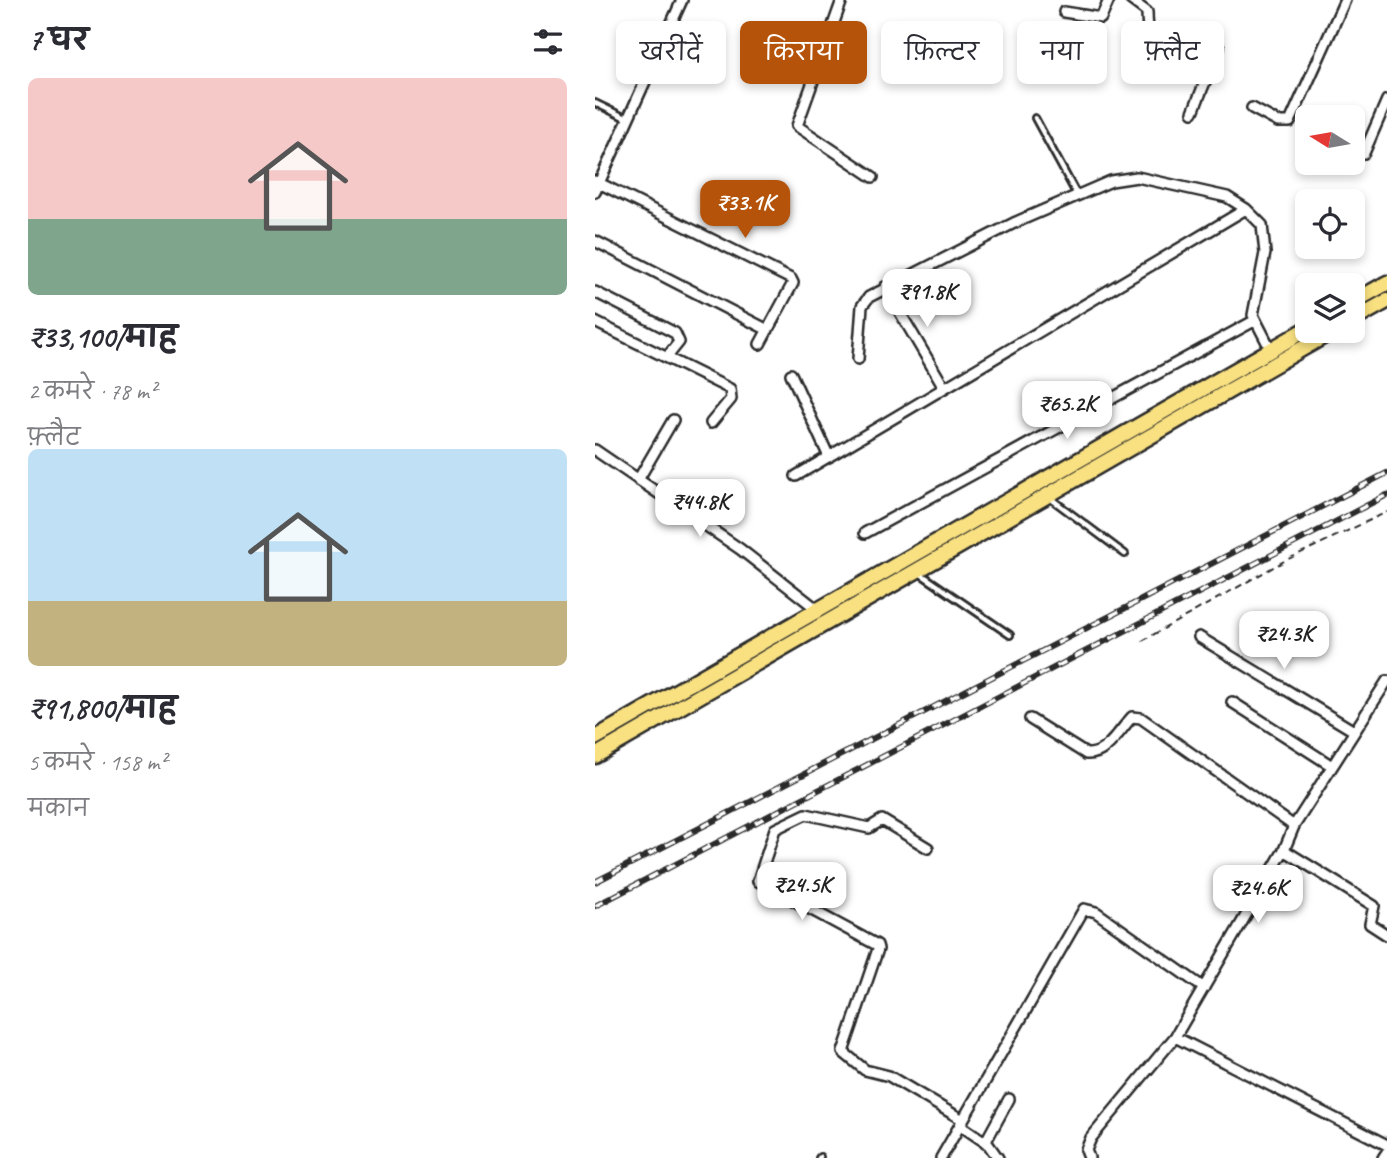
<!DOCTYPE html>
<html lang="hi">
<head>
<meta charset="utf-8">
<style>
  :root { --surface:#fff; --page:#f7f7f7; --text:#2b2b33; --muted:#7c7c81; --accent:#b45309 }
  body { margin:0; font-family:Caveat,"Playpen Sans Deva",sans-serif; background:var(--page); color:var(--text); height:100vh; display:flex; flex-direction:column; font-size:26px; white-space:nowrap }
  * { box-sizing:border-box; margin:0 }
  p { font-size:23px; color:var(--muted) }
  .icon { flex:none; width:38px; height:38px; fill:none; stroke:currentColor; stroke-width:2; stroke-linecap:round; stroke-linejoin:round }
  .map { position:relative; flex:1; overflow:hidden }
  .side { display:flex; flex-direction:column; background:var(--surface); width:595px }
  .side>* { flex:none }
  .top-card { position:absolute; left:21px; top:21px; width:665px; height:63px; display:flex; gap:14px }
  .needle { width:46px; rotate:281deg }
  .buttons { position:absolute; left:700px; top:105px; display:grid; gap:14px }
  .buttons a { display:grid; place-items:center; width:70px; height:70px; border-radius:10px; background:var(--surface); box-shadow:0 4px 10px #0003; font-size:35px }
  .price { position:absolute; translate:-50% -60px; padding:0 16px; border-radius:14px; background:#fff; color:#222; font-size:23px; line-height:46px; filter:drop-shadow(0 2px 4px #0008) }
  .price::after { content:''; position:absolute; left:50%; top:42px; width:21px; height:16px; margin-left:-10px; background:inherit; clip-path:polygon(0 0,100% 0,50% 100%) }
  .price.on { background:var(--accent); color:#fff }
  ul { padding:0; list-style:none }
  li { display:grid; align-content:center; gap:14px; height:371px; padding:0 28px }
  li span { display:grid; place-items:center; height:217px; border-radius:10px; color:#555 }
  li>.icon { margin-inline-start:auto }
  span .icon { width:126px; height:126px; fill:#fffc; stroke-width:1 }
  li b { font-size:30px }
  h2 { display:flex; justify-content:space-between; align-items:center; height:84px; padding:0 28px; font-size:30px }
  .chip { padding:0 24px; border-radius:10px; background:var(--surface); box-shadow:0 4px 10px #0003; font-size:24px; line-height:63px }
  .chip.on { background:var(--accent); color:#fff }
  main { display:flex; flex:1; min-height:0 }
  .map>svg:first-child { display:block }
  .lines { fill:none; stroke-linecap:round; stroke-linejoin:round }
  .service-casing { stroke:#2b2b2b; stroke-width:10 }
  .minor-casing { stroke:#2b2b2b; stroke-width:14 }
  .trunk-casing { stroke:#2b2b2b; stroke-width:19 }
  .path { stroke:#2b2b2b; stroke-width:2; stroke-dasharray:7 5; stroke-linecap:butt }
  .service { stroke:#fff; stroke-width:4.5 }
  .minor { stroke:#fff; stroke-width:9 }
  .trunk { stroke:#f9e181; stroke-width:14 }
  .rail-casing { stroke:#2b2b2b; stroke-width:6 }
  .rail { stroke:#fff; stroke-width:3.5; stroke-dasharray:10; stroke-linecap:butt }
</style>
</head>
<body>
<main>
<section class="side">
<h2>7 घर<svg class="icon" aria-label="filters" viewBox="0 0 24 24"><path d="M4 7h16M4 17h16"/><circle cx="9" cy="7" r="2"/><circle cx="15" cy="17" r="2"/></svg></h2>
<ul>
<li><span style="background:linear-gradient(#f6c9c9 65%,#7fa58c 0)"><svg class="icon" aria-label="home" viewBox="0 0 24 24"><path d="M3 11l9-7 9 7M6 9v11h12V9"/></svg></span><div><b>₹33,100/माह</b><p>2 कमरे · 78 m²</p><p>फ़्लैट</p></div></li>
<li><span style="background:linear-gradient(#bfe0f5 70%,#c2b280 0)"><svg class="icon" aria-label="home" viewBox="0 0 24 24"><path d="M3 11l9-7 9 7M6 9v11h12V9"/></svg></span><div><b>₹91,800/माह</b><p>5 कमरे · 158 m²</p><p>मकान</p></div></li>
</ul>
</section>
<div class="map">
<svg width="792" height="1158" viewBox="0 0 792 1158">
  <rect width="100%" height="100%" fill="#fff"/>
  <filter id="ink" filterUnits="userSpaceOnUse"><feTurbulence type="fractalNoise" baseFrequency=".0143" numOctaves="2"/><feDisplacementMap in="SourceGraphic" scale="14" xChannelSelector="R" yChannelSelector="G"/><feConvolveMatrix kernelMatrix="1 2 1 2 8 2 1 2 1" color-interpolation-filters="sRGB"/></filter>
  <g filter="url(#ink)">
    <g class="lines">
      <g class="service-casing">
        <path id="service" d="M0,103L33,119
          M440,118L482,195
          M455,498L530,554
          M323,572L415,635
          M224,1158L225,1157"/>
      </g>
      <g class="minor-casing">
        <path id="minor" d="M247,0L202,126L278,177
          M536,0L552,12C553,66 566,59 611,79
          M469,12L506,18L514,0
          M657,108L683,122H695L750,0
          M598,112L624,47
          M769,153L792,100
          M0,181L196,279L198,283L165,344
          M0,192L87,0
          M0,241L173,330
          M290,287L349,387
          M0,292L80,333L84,342L72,357
          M0,322L135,389L136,399L116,423
          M263,359L267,306L274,297L419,223L516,181L542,177L632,197L651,209L667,225L670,253L658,315L676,350
          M196,374L234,457
          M0,450L145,549L223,610
          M201,476L651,209
          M43,480L78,420
          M270,533L659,321
          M604,637L759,731
          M637,702L737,766
          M435,719L491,754C511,756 524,731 537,717L546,718L699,826
          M333,848L287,820L274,828L211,814L180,829L163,881L282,945L283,949L248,1052L270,1070L294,1076L368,1120
          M689,850L779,906L775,924L792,935
          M580,1037L792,1145
          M390,1143L414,1099
          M346,1158L365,1125
          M403,1158L393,1144L365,1125L489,909L501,912L609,988
          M494,1158L491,1150L496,1138L580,1037L689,850L699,826L792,681
          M788,1158L792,1152"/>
      </g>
      <g class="trunk-casing">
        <path id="trunk" d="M758,302L792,283
          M758,320L792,301
          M0,738L712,329
          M0,756L738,331"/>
      </g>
      <path class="path" d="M547,641L691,560L792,512"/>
      <use href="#service" class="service"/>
      <use href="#minor" class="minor"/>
      <use href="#trunk" class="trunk"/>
      <g class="rail-casing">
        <path id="rail" d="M0,882L792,473
          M0,906L792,495"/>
      </g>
      <use href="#rail" class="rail"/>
    </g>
  </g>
</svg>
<div class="buttons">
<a><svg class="needle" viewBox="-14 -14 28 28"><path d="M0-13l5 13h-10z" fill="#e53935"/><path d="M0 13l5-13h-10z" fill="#7c7c81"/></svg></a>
<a><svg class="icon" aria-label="locate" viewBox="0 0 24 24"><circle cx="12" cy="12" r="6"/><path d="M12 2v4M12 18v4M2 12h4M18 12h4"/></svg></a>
<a><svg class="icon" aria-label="layers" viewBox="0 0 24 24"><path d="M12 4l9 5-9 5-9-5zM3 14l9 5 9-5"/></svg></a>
</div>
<b class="price on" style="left:150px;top:240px">₹33.1K</b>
<b class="price" style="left:332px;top:329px">₹91.8K</b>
<b class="price" style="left:472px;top:441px">₹65.2K</b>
<b class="price" style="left:105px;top:539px">₹44.8K</b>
<b class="price" style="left:689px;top:671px">₹24.3K</b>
<b class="price" style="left:207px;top:922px">₹24.5K</b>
<b class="price" style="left:663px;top:925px">₹24.6K</b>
<div class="top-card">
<a class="chip">खरीदें</a>
<a class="chip on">किराया</a>
<a class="chip">फ़िल्टर</a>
<a class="chip">नया</a>
<a class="chip">फ़्लैट</a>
</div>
</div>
</main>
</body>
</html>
